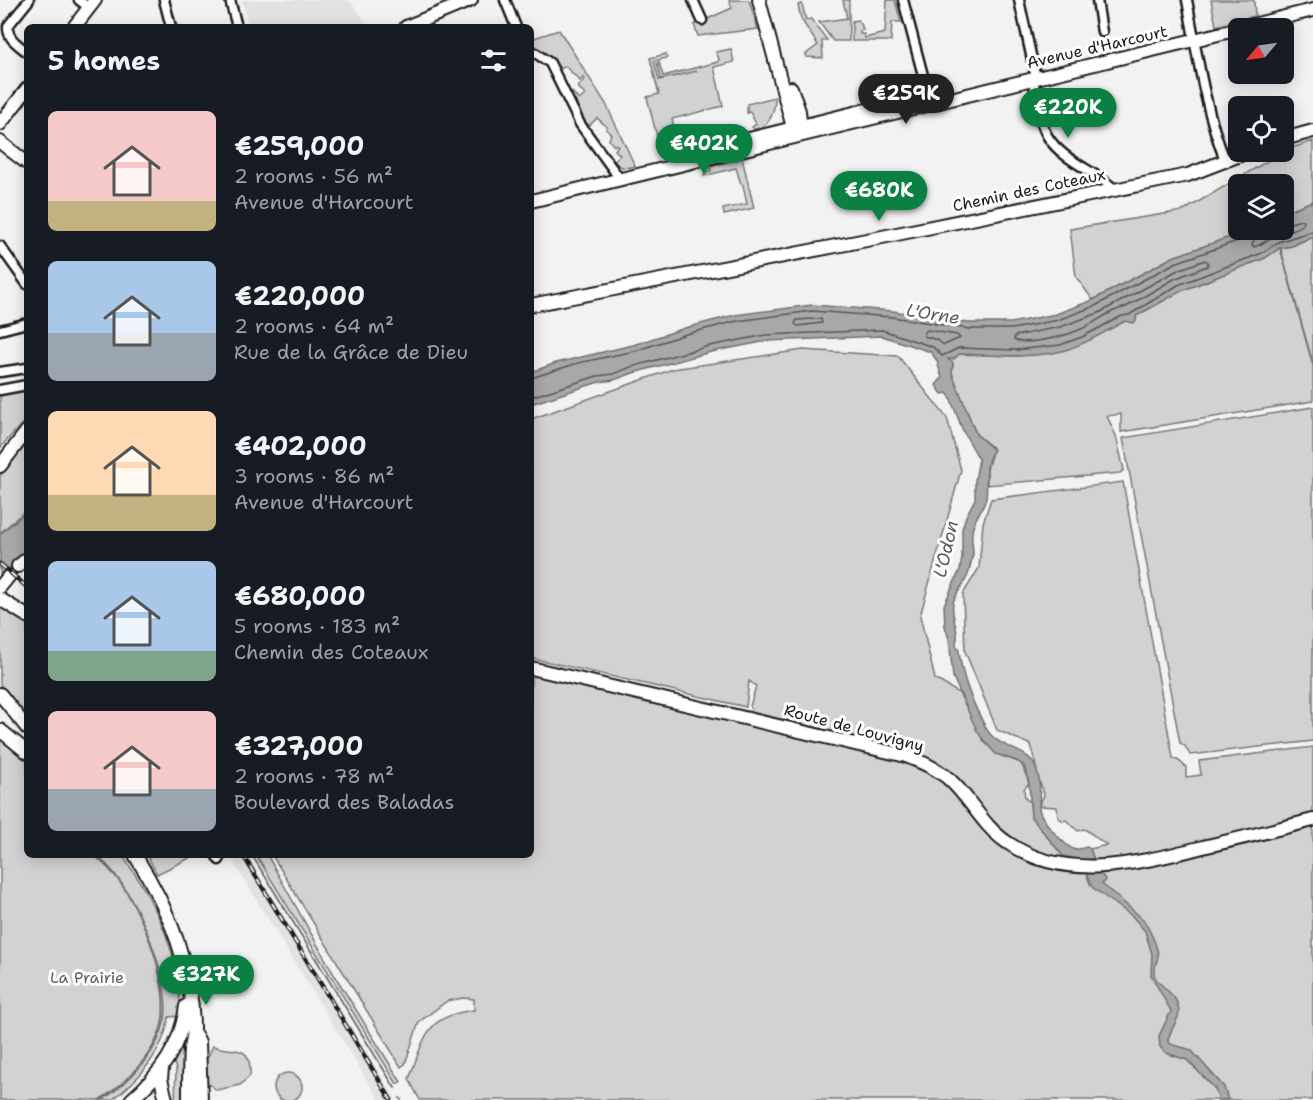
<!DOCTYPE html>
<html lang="en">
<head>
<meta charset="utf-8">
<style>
  :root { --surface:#171b24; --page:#242831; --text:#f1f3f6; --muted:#9ea1a6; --accent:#0b8043 }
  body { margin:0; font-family:"Shantell Sans",sans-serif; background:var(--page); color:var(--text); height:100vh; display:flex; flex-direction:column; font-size:22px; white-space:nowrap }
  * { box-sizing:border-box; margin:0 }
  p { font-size:20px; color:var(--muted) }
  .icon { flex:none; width:33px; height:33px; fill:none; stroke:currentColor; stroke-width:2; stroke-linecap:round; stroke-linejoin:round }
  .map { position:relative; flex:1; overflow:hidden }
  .sheet { position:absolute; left:24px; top:24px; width:510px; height:834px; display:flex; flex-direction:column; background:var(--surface); border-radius:9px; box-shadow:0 3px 15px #0003 }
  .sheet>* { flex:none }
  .needle { width:39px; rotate:241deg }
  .controls { position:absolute; left:1228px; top:18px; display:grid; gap:12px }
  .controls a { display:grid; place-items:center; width:66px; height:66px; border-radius:9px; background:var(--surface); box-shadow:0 3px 15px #0003; font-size:30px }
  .price { position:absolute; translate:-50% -51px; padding:0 14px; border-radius:21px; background:var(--accent); color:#fff; font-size:20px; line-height:39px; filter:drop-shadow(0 2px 3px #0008) }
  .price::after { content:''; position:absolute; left:50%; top:36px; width:18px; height:14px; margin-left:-9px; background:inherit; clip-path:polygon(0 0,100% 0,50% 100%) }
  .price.active { background:#222; color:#fff }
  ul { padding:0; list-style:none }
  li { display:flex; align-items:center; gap:18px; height:150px; padding:0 24px }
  li span { display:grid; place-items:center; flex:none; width:168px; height:120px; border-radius:9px; color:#555 }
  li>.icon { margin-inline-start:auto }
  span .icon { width:72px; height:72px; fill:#fffc; stroke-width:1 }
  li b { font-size:26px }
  h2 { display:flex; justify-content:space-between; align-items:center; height:72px; padding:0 24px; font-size:26px }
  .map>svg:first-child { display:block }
  .built { fill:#e2e2e2 }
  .green { fill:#d2d2d2; stroke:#777; stroke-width:1.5 }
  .water { fill:#a8a8a8; stroke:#707070; stroke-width:1.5 }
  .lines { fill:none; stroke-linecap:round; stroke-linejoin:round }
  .shore { stroke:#545454; stroke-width:1.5 }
  .stream { stroke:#707070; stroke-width:2 }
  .street-casing { stroke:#1c1c1c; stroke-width:13 }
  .secondary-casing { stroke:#1c1c1c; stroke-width:16 }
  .street { stroke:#fff; stroke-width:8 }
  .secondary { stroke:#fff; stroke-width:12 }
  .rail-casing { stroke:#1c1c1c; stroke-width:4.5 }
  .rail { stroke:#fff; stroke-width:2; stroke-dasharray:7; stroke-linecap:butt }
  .labels { text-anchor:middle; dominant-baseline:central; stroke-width:6; stroke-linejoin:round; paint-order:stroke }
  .street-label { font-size:16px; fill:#1c1c1c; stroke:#fff }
  .park-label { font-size:16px; fill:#5c5c5c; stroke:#fff }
  .water-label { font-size:18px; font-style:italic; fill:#5b5b5b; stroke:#fff }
</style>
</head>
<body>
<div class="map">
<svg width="1313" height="1100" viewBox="0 0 1313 1100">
  <rect width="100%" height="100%" fill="#f2f2f2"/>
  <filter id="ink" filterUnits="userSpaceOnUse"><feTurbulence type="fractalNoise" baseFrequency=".0167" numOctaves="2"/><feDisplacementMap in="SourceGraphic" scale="12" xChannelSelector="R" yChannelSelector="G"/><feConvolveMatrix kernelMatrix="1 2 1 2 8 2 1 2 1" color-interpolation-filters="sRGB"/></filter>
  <g filter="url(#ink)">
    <path class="built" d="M242,0H348L355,7L369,27H249Z
      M229,855H247L396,1100H379Z"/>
    <path class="green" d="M729,0H749L758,29L698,36L694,25L732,8Z
      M843,0H849V41H833L819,22L847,18Z
      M887,0H895L901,22H892L891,41H852V21L858,20L859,23H861L863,30L860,31V34H864L865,38L885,33Z
      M1211,0H1254L1255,16L1216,26Z
      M802,4L806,20L811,19L827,40L822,41L823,58L806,57V54L818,45L801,19L798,5Z
      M559,30L606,104L635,166C626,169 620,168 614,161L620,155L615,150L618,146L616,144L614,146L609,140L611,134L606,129L607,127L597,118L589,126L580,117L568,95L572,92L579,100L585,95L578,87L585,79L583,78L580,81L565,66L561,69L544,54L531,46V39Z
      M731,49L734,62L714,67L723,106L672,119L680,152L679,153L674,133L657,137L647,97L659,94L650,58L666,54L667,58L654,61L659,80L697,71L661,79L657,63L659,62L663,76L718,62L719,59L716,52Z
      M775,97C775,111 770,128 754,129L752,127L756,124L750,112L747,113V104Z
      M1313,141V201L1284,212V184H1239V230H1244L1245,232L1173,257L1093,300L1076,277L1070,229L1183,211L1286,150Z
      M742,158L754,208L724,215L723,209L747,204L743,185L741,184L736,168L704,176L705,172L711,171L710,167Z
      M1313,236V401L1121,432V414L1107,416L1116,436L1124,470L1120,473L987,485V470L993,448L976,434L952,373L953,365L948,358L953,359L959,354L1016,356L1062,351L1125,321L1133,323L1136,321V316L1181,291L1265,258L1280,248L1292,246Z
      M803,350L898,356L947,418L961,470L920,616L935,679L959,693L984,741L997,754L1021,763L1029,783L1024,789L1025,798L1030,802L1031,817L1063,856L1069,858L1070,863L1045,858L1001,835L952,775L930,758L752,714L750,706L756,686L749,681L746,707L531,658V419L673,369Z
      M27,388V418L0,448V393Z
      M1313,407V741L1190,755L1185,746L1180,743L1123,438Z
      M27,440V509L0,533V476Z
      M1123,482L1173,758L1179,761L1186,767V777L1201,775L1199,761L1313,747V1100H420L409,1079C425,1038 424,1016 474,1010V999L463,998L447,1001L419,1022L405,1064L401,1067L272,855H531V673L744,721L787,735L873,751L918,763L936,775L1018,854L1053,869L1077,873L1098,872L1090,849L1107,845C1098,841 1093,833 1084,829L1078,831L1066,820L1063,821L1058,817L1057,807L1039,806L1044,795L1043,790L1039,781L1031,745L997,730L965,651L963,594L979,568L983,523L991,499Z
      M0,603L27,619V723L15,709L0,684Z
      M0,735L27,758V855H122C156,902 182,957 180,1016L169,1017C164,1051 139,1080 112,1100H0Z
      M147,855H196L157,874Z
      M256,855H267L335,976L401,1082L397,1084Z
      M187,1025L186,1100H175L176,1069L173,1060Z
      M213,1046C233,1054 252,1041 250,1076L240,1085L217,1090L207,1083L206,1061Z
      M274 1087a14 14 0 1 1 28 0a14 14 0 1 1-28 0Z"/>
    <path class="water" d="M1313,201V236L1292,246L1280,248L1265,258L1181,291L1136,316V321L1133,323L1125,321C1105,332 1084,345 1062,351C1029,359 993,355 959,354L954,359H948L953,363L952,373L976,434L994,450C983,461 988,484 986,498C984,509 975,516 973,527C970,536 973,545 973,554C972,558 971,563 970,567C969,581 956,590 953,603C951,615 956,623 957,635C958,638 956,641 956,644C956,647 959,648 959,652C963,681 972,702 986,728C998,750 1028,748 1035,766C1041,779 1040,792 1039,806C1038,818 1064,845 1075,850L1087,847L1090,849L1099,874L1103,876L1105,880L1102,884L1143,919C1149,928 1156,943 1158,954C1159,962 1151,969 1155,977C1161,988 1178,994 1179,1011C1179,1023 1168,1030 1168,1042C1177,1049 1184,1045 1192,1051L1224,1087L1228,1100H1219L1215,1089L1187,1060L1166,1053L1160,1047L1159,1036L1171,1011L1151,975L1152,954L1145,931L1132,916L1093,888C1086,880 1088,868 1078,860C1074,857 1068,858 1063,856L1031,817L1029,783L1024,766L1017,761L996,754L984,741L977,731L953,677L949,639L945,626L944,605L960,570L962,558V529L966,516L975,499V480L979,459L963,431L950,397L947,393L942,394L936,385L942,378L937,361L931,352L882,336L767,341L711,352L633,373L614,380L599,382L531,404V372L556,363L633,345L685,328L735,315L812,305L893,311L969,323H1011L1056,314L1093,300L1173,257L1244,232V230H1284V212Z
      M27,511V551L20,556L0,580V534Z
      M94,855C130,874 172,978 165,1018C159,1052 130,1082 102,1100H99C126,1084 161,1048 163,1015C166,972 142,912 117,878C110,870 102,862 94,855Z"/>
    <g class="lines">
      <path class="shore" d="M1257,230L1256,237L1252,244L1254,247C1262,245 1269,238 1277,235C1286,230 1297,231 1304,223L1301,220L1284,225
        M1205,260L1208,262L1207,266L1174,279L1126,307C1109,310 1094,324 1079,330C1065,336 1051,339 1037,341C1029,342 1020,343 1014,340L1015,336L1060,327L1099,313L1178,270Z
        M812,319H821L822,323L798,326L795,324L797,320Z
        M927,330L957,335L960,338L944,345L937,340L924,336V332Z
        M531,378L578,363L635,351L686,334L737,321L812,311L892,317L969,329H1012L1058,320L1095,306L1175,263L1246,238L1250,230
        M531,397L597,376L613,374L631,367L709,346L766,335L882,330L933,347L942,356L959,348L1016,350L1060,345L1082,337L1122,316L1129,315L1178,285L1262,253L1278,242L1313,231"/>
      <path class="stream" d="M1280,247L1313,365
        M252,855L395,1088
        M400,1098L401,1100"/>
      <g class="street-casing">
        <path id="street" d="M79,0L89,8
          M164,0L171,27
          M230,0L237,27
          M505,0L516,27
          M693,0L702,20
          M903,0L929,98
          M1019,0L1036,78
          M1097,0L1102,32
          M1187,0C1197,53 1205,110 1225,160
          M531,50L550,63L580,124L620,179
          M27,52C18,44 7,39 8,26L29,0
          M1033,79C1037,97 1038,121 1048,137C1063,161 1094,170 1114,189
          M0,246L27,284
          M0,330L27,323
          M0,372L27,368
          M0,390L27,385
          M216,855L219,860"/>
      </g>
      <g class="secondary-casing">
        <path id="secondary" d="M759,0L795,135
          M74,27L95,0
          M406,27L471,0
          M1241,28L1313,10
          M791,88L799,111L801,132
          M0,124L27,89
          M1284,139L1313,131
          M0,142L27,163
          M681,158L713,148L862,111L906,102
          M531,201L1239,29
          M531,305L877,238L1188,175L1248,152
          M0,466L27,431
          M18,566L27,559
          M0,587L9,576
          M0,599L27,616
          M531,668L906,756C921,762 937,768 950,780C971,799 983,827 1008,843C1068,884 1142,862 1207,846C1242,838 1278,829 1313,820
          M0,694L27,728
          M0,730L27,752
          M135,855C168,907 192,965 193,1027C193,1034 191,1042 190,1049C189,1066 189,1083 189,1100
          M196,1036L199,1042L201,1100
          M162,1069L161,1079L166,1100
          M131,1100C161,1074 181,1046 186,1006"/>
      </g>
      <use href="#street" class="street"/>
      <use href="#secondary" class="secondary"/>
      <g class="rail-casing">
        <path id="rail" d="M0,564L27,587
          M243,855L391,1100"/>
      </g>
      <use href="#rail" class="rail"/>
    </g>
  </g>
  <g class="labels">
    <g class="street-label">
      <text transform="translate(1097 47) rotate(-13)">Avenue d'Harcourt</text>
      <text transform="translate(1029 190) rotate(-12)">Chemin des Coteaux</text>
      <text transform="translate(854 728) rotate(15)">Route de Louvigny</text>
    </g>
    <g class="park-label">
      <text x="87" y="977">La Prairie</text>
    </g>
    <g class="water-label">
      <text transform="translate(933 314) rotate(9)">L'Orne</text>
      <text transform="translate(946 549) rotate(-77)">L'Odon</text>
    </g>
  </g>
</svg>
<div class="controls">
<a><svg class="needle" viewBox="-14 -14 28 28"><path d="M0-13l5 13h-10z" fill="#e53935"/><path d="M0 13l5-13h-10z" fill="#9ea1a6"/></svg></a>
<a><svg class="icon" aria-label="locate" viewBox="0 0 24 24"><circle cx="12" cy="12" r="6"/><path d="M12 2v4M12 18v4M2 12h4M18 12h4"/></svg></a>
<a><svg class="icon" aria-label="layers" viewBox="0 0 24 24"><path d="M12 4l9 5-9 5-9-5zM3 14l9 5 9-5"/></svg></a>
</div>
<b class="price active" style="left:906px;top:125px">€259K</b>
<b class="price" style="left:1068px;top:139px">€220K</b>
<b class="price" style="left:704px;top:175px">€402K</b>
<b class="price" style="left:879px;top:222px">€680K</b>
<b class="price" style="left:206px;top:1006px">€327K</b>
<section class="sheet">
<h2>5 homes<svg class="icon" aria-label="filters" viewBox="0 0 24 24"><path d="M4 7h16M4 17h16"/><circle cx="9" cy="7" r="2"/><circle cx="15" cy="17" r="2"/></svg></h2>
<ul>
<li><span style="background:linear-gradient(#f6c9c9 75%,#c2b280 0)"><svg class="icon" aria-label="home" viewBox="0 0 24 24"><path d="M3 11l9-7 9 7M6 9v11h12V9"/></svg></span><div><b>€259,000</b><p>2 rooms · 56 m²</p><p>Avenue d'Harcourt</p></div></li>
<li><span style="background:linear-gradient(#a9c7e8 60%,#9aa5b1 0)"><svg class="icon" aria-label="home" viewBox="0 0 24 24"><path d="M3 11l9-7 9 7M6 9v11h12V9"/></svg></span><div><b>€220,000</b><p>2 rooms · 64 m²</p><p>Rue de la Grâce de Dieu</p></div></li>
<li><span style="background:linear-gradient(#ffd9b3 70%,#c2b280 0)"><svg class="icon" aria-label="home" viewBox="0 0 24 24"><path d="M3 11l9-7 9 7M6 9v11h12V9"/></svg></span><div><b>€402,000</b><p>3 rooms · 86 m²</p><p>Avenue d'Harcourt</p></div></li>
<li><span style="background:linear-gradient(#a9c7e8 75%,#7fa58c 0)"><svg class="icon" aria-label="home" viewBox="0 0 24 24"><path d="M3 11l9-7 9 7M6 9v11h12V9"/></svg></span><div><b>€680,000</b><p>5 rooms · 183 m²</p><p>Chemin des Coteaux</p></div></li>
<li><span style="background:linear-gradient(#f6c9c9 65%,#9aa5b1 0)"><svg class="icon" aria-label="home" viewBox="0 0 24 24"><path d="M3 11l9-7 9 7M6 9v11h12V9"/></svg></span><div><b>€327,000</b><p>2 rooms · 78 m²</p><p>Boulevard des Baladas</p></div></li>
</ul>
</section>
</div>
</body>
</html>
